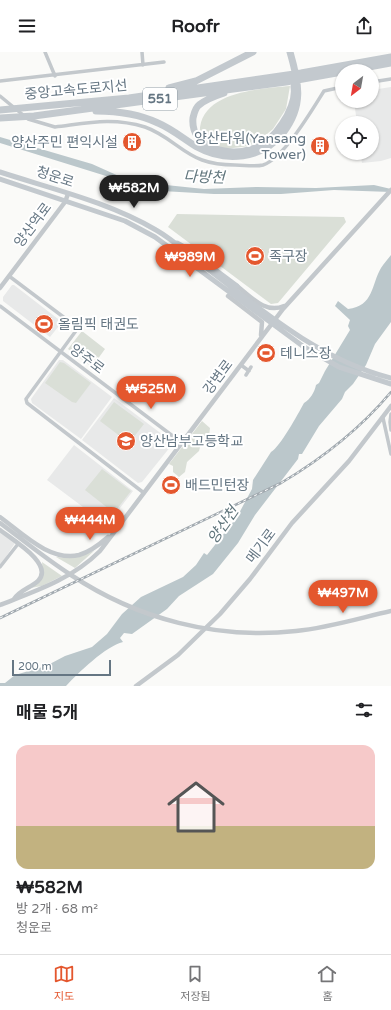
<!DOCTYPE html>
<html lang="ko">
<head>
<meta charset="utf-8">
<style>
  :root { --surface:#fff; --page:#f2f2f2; --text:#202124; --muted:#757577; --line:#e0e0e0; --accent:#e4572e }
  body { margin:0; font-family:"Varela Round","Noto Sans KR",sans-serif; background:var(--page); color:var(--text); height:100vh; display:flex; flex-direction:column; font-size:15px; white-space:nowrap }
  * { box-sizing:border-box; margin:0 }
  p { font-size:13px; color:var(--muted) }
  .icon { flex:none; width:22px; height:22px; fill:none; stroke:currentColor; stroke-width:2; stroke-linecap:round; stroke-linejoin:round }
  .map { position:relative; height:634px; overflow:hidden }
  .sheet { display:flex; flex-direction:column; background:var(--surface); flex:1 }
  .sheet>* { flex:none }
  .needle { width:26px; rotate:211deg }
  .fabs { position:absolute; left:335px; top:12px; display:grid; gap:8px }
  .fabs a { display:grid; place-items:center; width:44px; height:44px; border-radius:50%; background:var(--surface); box-shadow:0 1px 3px #0004; font-size:20px }
  .scale { position:absolute; left:12px; bottom:10px; width:99px; box-sizing:border-box; padding-left:4px; border:2px solid #657683; border-top:0; font-size:11px; line-height:14px; white-space:nowrap; color:#657683; -webkit-text-stroke:3px #fff; paint-order:stroke }
  .price { position:absolute; translate:-50% -34px; padding:0 9px; border-radius:14px; background:var(--accent); color:#fff; font-size:13px; line-height:26px; filter:drop-shadow(0 1px 2px #0008) }
  .price::after { content:''; position:absolute; left:50%; top:24px; width:12px; height:9px; margin-left:-6px; background:inherit; clip-path:polygon(0 0,100% 0,50% 100%) }
  .price.current { background:#222; color:#fff }
  ul { padding:0; list-style:none }
  li { display:grid; align-content:center; gap:8px; height:212px; padding:0 16px }
  li+li { border-top:1px solid var(--line) }
  li span { display:grid; place-items:center; height:124px; border-radius:12px; color:#555 }
  li>.icon { margin-inline-start:auto }
  span .icon { width:72px; height:72px; fill:#fffc; stroke-width:1 }
  li b { font-size:17px }
  h2 { display:flex; justify-content:space-between; align-items:center; height:48px; padding:0 16px; font-size:17px }
  header { display:flex; justify-content:space-between; align-items:center; height:52px; padding:0 16px; background:var(--surface); font-size:18px; font-weight:700 }
  .dock { display:flex; justify-content:space-around; align-items:center; height:56px; border-top:1px solid var(--line); background:var(--surface); font-size:11px; color:var(--muted) }
  .dock a { display:grid; justify-items:center; gap:2px }
  .dock .current { color:var(--accent) }
  .map>svg:first-child { display:block }
  .built { fill:#e8e9e9 }
  .green { fill:#dadfd7 }
  .water { fill:#bbc7cb }
  .lines { fill:none; stroke-linecap:round; stroke-linejoin:round }
  .minor { stroke:#c3c8cc; stroke-width:3.5 }
  .tertiary { stroke:#c3c8cc; stroke-width:4.5 }
  .secondary { stroke:#c3c9ce; stroke-width:5 }
  .motorway { stroke:#c3c9ce; stroke-width:7 }
  .rail-casing { stroke:#a2aab0; stroke-width:2.5 }
  .rail { stroke:#fff; stroke-width:1; stroke-dasharray:3; stroke-linecap:butt }
  .labels { text-anchor:middle; dominant-baseline:central; stroke-width:4; stroke-linejoin:round; paint-order:stroke }
  .shield { fill:#fff; stroke:#939fa8; stroke-width:1 }
  .shield-label { font-size:13px; font-weight:bold; fill:#657683 }
  .street-label { font-size:14px; fill:#657683; stroke:#fff }
  .poi-label { font-size:14px; fill:#657683; stroke:#fff; text-anchor:start }
  .water-label { font-size:15px; font-style:italic; fill:#60757c; stroke:#fff }
</style>
</head>
<body>
<header><svg class="icon" aria-label="menu" viewBox="0 0 24 24"><path d="M4 6h16M4 12h16M4 18h16"/></svg>Roofr<svg class="icon" aria-label="share" viewBox="0 0 24 24"><path d="M12 15V3M7 8l5-5 5 5M5 13v7h14v-7"/></svg></header>
<div class="map">
<svg width="391" height="634" viewBox="0 0 391 634">
  <rect width="100%" height="100%" fill="#fafaf8"/>
  <path class="built" d="M391,35V106L381,109L362,111L360,101H372V71H357L354,49H372V38Z
    M12,233H14L62,270L50,285L3,249V245Z
    M59,308H63L112,345L81,387L32,351L31,347Z
    M114,346L171,389V394L142,430L138,431L82,388Z
    M74,393L133,439L107,473L47,428Z
    M0,479L15,491L0,514Z"/>
  <path class="green" d="M290,34L286,57L273,77L261,87L249,94L225,97L212,95L200,84C196,39 260,37 290,34Z
    M177,162L344,165L346,170L278,251L271,252L168,175Z
    M82,279L105,297L92,315L68,297Z
    M60,310L64,311L91,331L76,351L72,350L45,331Z
    M114,350L144,372L133,386L125,388L100,369Z
    M202,369L210,376L209,384H203L199,399L187,410L185,420L179,425L173,420V414L169,412Z
    M102,417L131,439L114,461L85,438Z
    M172,423L180,429L169,443L161,436Z
    M94,499L75,516L56,505L71,506Z
    M42,510L62,524L42,534L30,536L43,521Z"/>
  <path class="water" d="M0,85L92,112L121,125L166,133L204,137L257,135L316,136L374,133L391,137V140L334,138L281,142H214L162,139L135,133L0,91Z
    M391,203V270L375,292L366,313L353,332L345,340L342,347L319,374L302,402H299L298,407L255,463L238,491L213,522L179,544L167,557L132,582L124,581L120,586L123,590C106,594 78,621 66,634H0V631H5L15,623L46,614L65,604L92,595L107,582L122,562L141,545L183,525L196,513L204,501L207,503L237,465L252,437L253,428L271,400C280,395 298,362 304,351C310,348 315,339 316,333L319,331L325,319L350,278L348,274L350,268L335,254L338,249L348,257C374,254 371,233 381,216C384,211 388,207 391,203Z"/>
  <g class="lines">
    <path class="minor" d="M45,0L55,24
      M142,0L143,13
      M0,29L164,10
      M372,30L391,27
      M0,44L28,67L55,75C88,71 112,65 145,75C168,83 182,101 202,108C213,112 224,113 235,113C244,113 255,115 263,113C284,106 312,58 324,39L342,35
      M9,224L78,276L26,347L27,351L144,441
      M0,254L182,391
      M241,313L249,319
      M246,323L251,315
      M391,362L390,370L391,378
      M383,366L391,402
      M0,515L18,492"/>
    <path class="tertiary" d="M237,234C251,245 265,262 284,254
      M0,236L65,150L68,142
      M228,244L262,270L261,283
      M0,465C22,481 50,510 79,503C90,500 100,492 108,485
      M0,471C23,488 46,507 71,523C137,567 217,588 296,579C328,576 360,566 391,559
      M0,478C11,487 55,512 38,529C30,536 20,538 14,547
      M0,553C36,539 72,527 100,499L283,257L391,138
      M136,634L178,603L220,562L250,527L292,471L349,409L391,354"/>
    <path class="secondary" d="M0,120C52,137 109,150 156,178C172,187 186,200 200,211C259,256 317,307 391,326
      M0,127L125,169L155,185L304,295L339,315L391,332
      M177,191L186,196L237,234"/>
    <path class="motorway" d="M347,19L391,11
      M169,36L196,29L253,0
      M224,41C215,44 206,47 199,53C195,56 194,62 193,66C190,97 230,105 252,97C265,93 275,83 282,72C289,62 296,47 294,35
      M0,58L129,46L301,21L391,5
      M96,59C117,59 139,62 158,71C172,77 184,87 197,95C226,111 262,107 283,81C304,54 299,31 290,0
      M0,66L34,64L286,30L342,20"/>
    <g class="rail-casing">
      <path id="rail" d="M0,566L281,431C323,406 360,377 391,340"/>
    </g>
    <use href="#rail" class="rail"/>
  </g>
  <defs>
    <g id="building-disc" transform="scale(1)"><circle r="9.5" fill="#e4572e" stroke="#fff"/><path d="M-4-6H4V6H1V3H-1V6H-4ZM-2.5-4.3h1.7v1.8h-1.7ZM.8-4.3h1.7v1.8H.8ZM-2.5-1h1.7V.8h-1.7ZM.8-1h1.7V.8H.8Z" fill="#fff"/></g>
    <g id="stadium-disc" transform="scale(1)"><circle r="9.5" fill="#e4572e" stroke="#fff"/><path d="M0-5a6.5 5 0 1 0 0 10a6.5 5 0 1 0 0-10ZM-3.5-1.8h7v3.6h-7Z" fill="#fff"/></g>
    <g id="school-disc" transform="scale(1)"><circle r="9.5" fill="#e4572e" stroke="#fff"/><path d="M0-5L7-2L0 1L-7-2ZM-4 1L0 2.5L4 1V4Q0 6-4 4Z" fill="#fff"/></g>
  </defs>
  <g fill-rule="evenodd">
    <use href="#building-disc" x="132" y="90"/>
    <use href="#building-disc" x="320" y="94"/>
    <use href="#stadium-disc" x="255" y="204"/>
    <use href="#stadium-disc" x="44" y="272"/>
    <use href="#stadium-disc" x="266" y="301"/>
    <use href="#school-disc" x="126" y="389"/>
    <use href="#stadium-disc" x="171" y="433"/>
  </g>
  <g class="labels">
    <rect class="shield" x="143" y="36" width="34" height="22" rx="3"/>
    <g class="shield-label">
      <text x="160" y="47">551</text>
    </g>
    <g class="street-label">
      <text transform="translate(76 38) rotate(-5)">중앙고속도로지선</text>
      <text transform="translate(55 125) rotate(18)">청운로</text>
      <text transform="translate(33 173) rotate(-53)">양산역로</text>
      <text transform="translate(87 307) rotate(37)">양주로</text>
      <text transform="translate(218 325) rotate(-53)">강변로</text>
      <text transform="translate(261 494) rotate(-53)">메기로</text>
    </g>
    <g class="poi-label">
      <text x="306" y="86" text-anchor="end">양산타워(Yansang<tspan x="306" dy="16">Tower)</tspan></text>
      <text x="118" y="90" text-anchor="end">양산주민 편익시설</text>
      <text x="269" y="204">족구장</text>
      <text x="58" y="272">올림픽 태권도</text>
      <text x="280" y="301">테니스장</text>
      <text x="140" y="389">양산남부고등학교</text>
      <text x="185" y="433">배드민턴장</text>
    </g>
    <g class="water-label">
      <text transform="translate(204 125) rotate(2)">다방천</text>
      <text transform="translate(223 473) rotate(-55)">양산천</text>
    </g>
  </g>
</svg>
<div class="fabs">
<a><svg class="needle" viewBox="-14 -14 28 28"><path d="M0-13l5 13h-10z" fill="#e53935"/><path d="M0 13l5-13h-10z" fill="#757577"/></svg></a>
<a><svg class="icon" aria-label="locate" viewBox="0 0 24 24"><circle cx="12" cy="12" r="6"/><path d="M12 2v4M12 18v4M2 12h4M18 12h4"/></svg></a>
</div>
<div class="scale">200 m</div>
<b class="price current" style="left:134px;top:157px">₩582M</b>
<b class="price" style="left:190px;top:226px">₩989M</b>
<b class="price" style="left:151px;top:358px">₩525M</b>
<b class="price" style="left:90px;top:489px">₩444M</b>
<b class="price" style="left:343px;top:562px">₩497M</b>
</div>
<section class="sheet">
<h2>매물 5개<svg class="icon" aria-label="filters" viewBox="0 0 24 24"><path d="M4 7h16M4 17h16"/><circle cx="9" cy="7" r="2"/><circle cx="15" cy="17" r="2"/></svg></h2>
<ul>
<li><span style="background:linear-gradient(#f6c9c9 65%,#c2b280 0)"><svg class="icon" aria-label="home" viewBox="0 0 24 24"><path d="M3 11l9-7 9 7M6 9v11h12V9"/></svg></span><div><b>₩582M</b><p>방 2개 · 68 m²</p><p>청운로</p></div></li>
</ul>
</section>
<nav class="dock">
<a class="current"><svg class="icon" aria-label="map" viewBox="0 0 24 24"><path d="M3 6l6-2 6 2 6-2v14l-6 2-6-2-6 2zM9 4v14M15 6v14"/></svg>지도</a>
<a><svg class="icon" aria-label="saved" viewBox="0 0 24 24"><path d="M7 4h10v16l-5-4-5 4z"/></svg>저장됨</a>
<a><svg class="icon" aria-label="home" viewBox="0 0 24 24"><path d="M3 11l9-7 9 7M6 9v11h12V9"/></svg>홈</a>
</nav>
</body>
</html>
